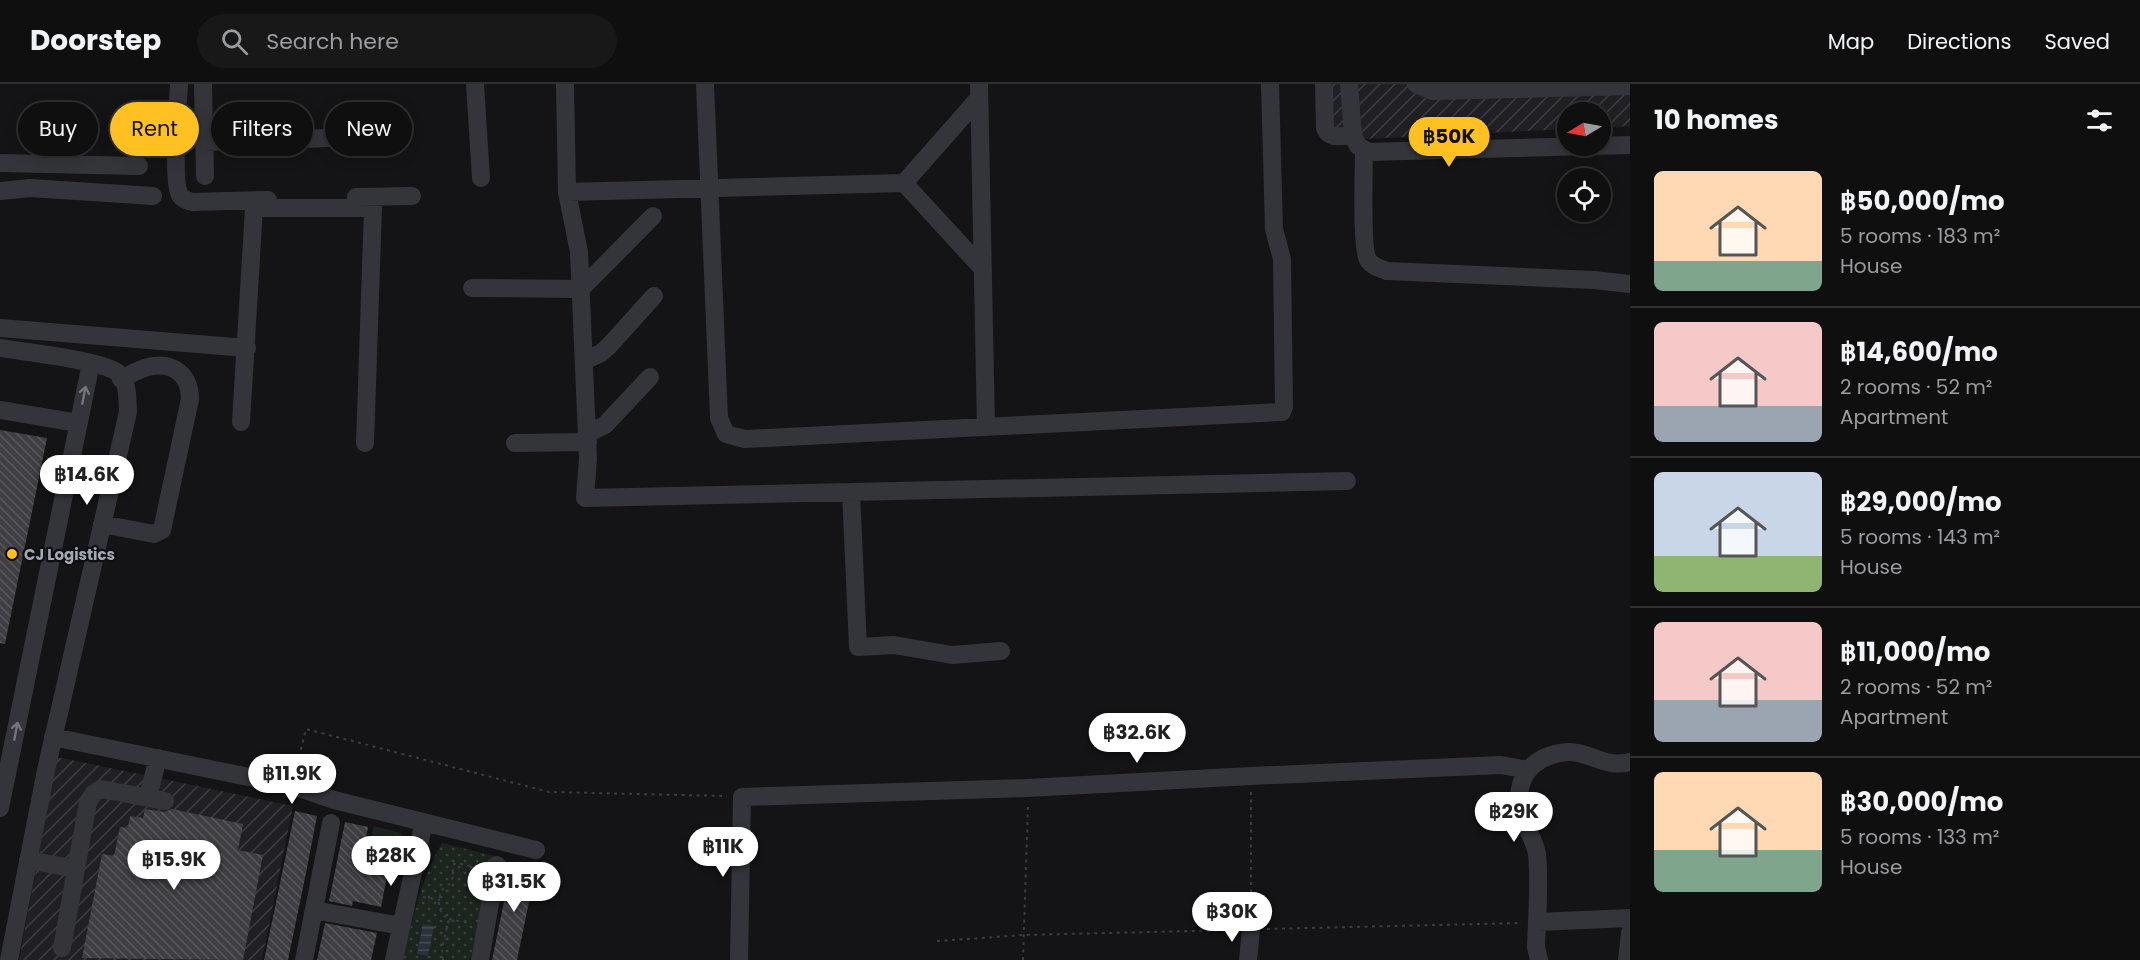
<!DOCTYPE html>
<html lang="en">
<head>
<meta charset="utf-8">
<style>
  :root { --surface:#0f0f10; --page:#181819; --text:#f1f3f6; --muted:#9b9c9f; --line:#2f2f30; --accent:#ffc022 }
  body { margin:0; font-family:Poppins,sans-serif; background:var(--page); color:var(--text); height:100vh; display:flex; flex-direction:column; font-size:22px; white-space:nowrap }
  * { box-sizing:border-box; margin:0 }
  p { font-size:20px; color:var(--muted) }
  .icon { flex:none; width:33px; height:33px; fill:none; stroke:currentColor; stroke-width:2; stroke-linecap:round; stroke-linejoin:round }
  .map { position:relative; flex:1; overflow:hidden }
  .side { display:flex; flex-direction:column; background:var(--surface); width:510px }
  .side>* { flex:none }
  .guide { position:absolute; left:18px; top:18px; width:570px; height:54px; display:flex; gap:12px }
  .needle { width:39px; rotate:260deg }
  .controls { position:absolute; left:1557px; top:18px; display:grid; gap:12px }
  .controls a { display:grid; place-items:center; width:54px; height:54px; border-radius:50%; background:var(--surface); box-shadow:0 3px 15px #0003,0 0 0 2px var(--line); font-size:30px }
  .price { position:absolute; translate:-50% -51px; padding:0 14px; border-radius:21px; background:#fff; color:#222; font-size:20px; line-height:39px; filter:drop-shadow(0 2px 3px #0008) }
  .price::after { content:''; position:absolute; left:50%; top:36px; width:18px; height:14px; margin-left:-9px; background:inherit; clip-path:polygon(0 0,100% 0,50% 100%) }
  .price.active { background:var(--accent); color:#111 }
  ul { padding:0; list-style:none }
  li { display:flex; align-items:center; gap:18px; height:150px; padding:0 24px }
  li+li { border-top:2px solid var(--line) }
  li span { display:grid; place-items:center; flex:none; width:168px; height:120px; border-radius:9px; color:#555 }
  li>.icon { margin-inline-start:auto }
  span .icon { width:72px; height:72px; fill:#fffc; stroke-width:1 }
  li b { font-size:26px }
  h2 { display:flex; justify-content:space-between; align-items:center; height:72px; padding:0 24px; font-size:26px }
  .tag { padding:0 21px; border-radius:27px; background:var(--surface); box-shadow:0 3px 15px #0003,0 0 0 2px var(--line); font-size:21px; line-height:54px }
  .tag.active { background:var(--accent); color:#111 }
  header { display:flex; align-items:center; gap:36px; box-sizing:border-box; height:84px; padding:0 30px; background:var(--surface); border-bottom:2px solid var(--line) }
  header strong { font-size:28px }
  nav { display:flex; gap:33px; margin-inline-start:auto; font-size:21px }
  .search { width:420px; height:54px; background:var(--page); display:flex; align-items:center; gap:15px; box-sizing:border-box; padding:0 21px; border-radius:33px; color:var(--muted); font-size:22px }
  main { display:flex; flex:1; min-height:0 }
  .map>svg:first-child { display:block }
  .industrial { fill:url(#industrial-furrows) }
  .grass { fill:#1b241d }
  .garden { fill:url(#garden-dots) }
  .water { fill:url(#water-rules) }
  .building { fill:url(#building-back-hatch) }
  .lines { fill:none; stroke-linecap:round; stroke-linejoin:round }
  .path { stroke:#3a3c42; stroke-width:2; stroke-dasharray:3 4.5; stroke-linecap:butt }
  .minor { stroke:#34353b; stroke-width:18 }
  .oneway { stroke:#72757f }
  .poi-dot { fill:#ffc022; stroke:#0f0f11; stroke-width:2 }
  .labels { text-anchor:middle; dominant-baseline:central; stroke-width:4.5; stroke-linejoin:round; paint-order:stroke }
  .poi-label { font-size:15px; font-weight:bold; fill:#a4a9b7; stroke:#0f0f11; text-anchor:start }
</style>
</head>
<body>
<header>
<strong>Doorstep</strong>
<div class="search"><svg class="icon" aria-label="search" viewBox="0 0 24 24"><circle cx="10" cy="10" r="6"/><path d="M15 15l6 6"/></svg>Search here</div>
<nav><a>Map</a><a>Directions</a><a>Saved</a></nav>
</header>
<main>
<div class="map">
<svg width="1630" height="876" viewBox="0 0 1630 876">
  <defs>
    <pattern id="industrial-furrows" width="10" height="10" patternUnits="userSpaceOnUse" patternTransform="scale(1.5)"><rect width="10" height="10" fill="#201f23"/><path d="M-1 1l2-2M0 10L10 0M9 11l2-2" fill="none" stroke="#3d3d41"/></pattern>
    <pattern id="garden-dots" width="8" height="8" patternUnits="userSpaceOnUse" patternTransform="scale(1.5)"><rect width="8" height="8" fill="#1b241d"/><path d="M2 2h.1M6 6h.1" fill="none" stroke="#39413c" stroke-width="1.8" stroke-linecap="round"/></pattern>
    <pattern id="water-rules" width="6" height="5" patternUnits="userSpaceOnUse" patternTransform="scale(1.5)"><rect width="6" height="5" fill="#29323b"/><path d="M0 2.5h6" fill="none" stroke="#454d55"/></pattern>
    <pattern id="building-back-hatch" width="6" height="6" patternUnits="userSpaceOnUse" patternTransform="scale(1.5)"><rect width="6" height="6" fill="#3e3e43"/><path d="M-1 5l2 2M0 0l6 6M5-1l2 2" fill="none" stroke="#57575c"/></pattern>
  </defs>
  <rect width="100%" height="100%" fill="#141416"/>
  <path class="industrial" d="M1322,0H1630V42L1601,44L1600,28H1568L1567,45L1324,57Z
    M57,673L293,722L262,876H19Z"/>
  <path class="grass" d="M374,742L401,749L405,756L400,780L366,772Z"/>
  <path class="garden" d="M442,759L494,772L470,876H403C411,838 422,793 442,759Z"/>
  <path class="water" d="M423,840L434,842L428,872L417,870Z"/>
  <path class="building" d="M0,346L47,354L5,560L0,559Z
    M145,725L164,728L172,725L243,740L238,766L263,771L243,876L82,874L102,770L114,772L120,743L128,744L130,732L143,734Z
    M295,727L317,732L306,789L288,876H264Z
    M345,738L368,743L363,770L390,776L381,823L353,817L352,822L329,817Z
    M512,779L536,784L517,876H492Z
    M325,839L377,849L371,876H317Z"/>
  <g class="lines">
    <path class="path" d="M298,688L300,669L306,645L549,708L727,712
      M423,813L440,816
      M1251,831V708
      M449,835L469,839
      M1267,845L1522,839
      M937,857L1024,851L1234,846
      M443,876L442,864L449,835C437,830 436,813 444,804C447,802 450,800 452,797L453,781L456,779L480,784
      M1023,876L1028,720"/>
    <path class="minor" d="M179,0C178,19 172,99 180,111C183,116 187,116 192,118L268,116
      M203,0L205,92
      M475,0L481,94
      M565,0L567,108L579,168L588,375L585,414L1347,397
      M705,0L719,334L726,350L745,355L1282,328L1284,323L1282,175L1274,145L1270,0
      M979,0L986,343
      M1324,0L1325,44C1330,56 1342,52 1353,51
      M1349,0L1353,51L1358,62L1369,68L1630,61
      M1416,0L1432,7L1630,2
      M204,58L391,52
      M1364,65C1364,83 1361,164 1368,176C1373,183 1379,184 1387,187L1594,196L1630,200
      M0,79L139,82
      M904,99L983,185
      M0,107L30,104L153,112
      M567,108L904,99L979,14
      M356,113L412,112
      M472,204L581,205L653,132
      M0,244L247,264
      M0,264C24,268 102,276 118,289C129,299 127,315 128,328L46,686L9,876
      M584,277L601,269L609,262L654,212
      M0,326L78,339
      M241,338L254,124H373L365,359
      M587,350L605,341L650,293
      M515,359L588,358
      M851,408L858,563L894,561L952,571L1001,567
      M102,440L154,450L162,446L190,315C190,290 172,277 148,283C139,285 130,291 121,295
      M53,653L293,702L334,716L536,766
      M148,713L158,674
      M0,724L91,279
      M28,776L76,785
      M314,826L401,842
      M1537,838L1630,834
      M62,864L88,718L94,709L101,705L165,717
      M304,876L331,739
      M394,876L424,738
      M480,876L497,781
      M739,876L742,713L1028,704L1251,692L1501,681L1528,686
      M1248,876L1251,846
      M1539,876L1536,863C1537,832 1540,800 1537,770C1535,756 1525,744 1522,731C1512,696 1531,671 1568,668C1589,667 1606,685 1630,678
      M1627,876L1630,849"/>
  </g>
  <defs><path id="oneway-shaft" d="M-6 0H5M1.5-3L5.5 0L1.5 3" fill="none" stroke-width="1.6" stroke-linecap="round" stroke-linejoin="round" transform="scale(1.5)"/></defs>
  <g class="oneway">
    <use href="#oneway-shaft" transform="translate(84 311) rotate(-79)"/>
    <use href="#oneway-shaft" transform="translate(16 647) rotate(-79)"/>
  </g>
  <circle class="poi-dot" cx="12" cy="470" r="6"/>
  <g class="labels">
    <g class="poi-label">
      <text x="24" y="470">CJ Logistics</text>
    </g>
  </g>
</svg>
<div class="controls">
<a><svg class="needle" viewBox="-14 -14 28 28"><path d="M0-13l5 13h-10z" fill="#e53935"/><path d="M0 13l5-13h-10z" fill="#9b9c9f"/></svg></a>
<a><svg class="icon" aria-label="locate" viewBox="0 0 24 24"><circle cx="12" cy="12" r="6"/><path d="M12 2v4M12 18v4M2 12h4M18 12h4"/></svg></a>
</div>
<b class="price active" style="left:1449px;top:84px">฿50K</b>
<b class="price" style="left:87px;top:422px">฿14.6K</b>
<b class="price" style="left:1137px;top:680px">฿32.6K</b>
<b class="price" style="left:292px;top:721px">฿11.9K</b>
<b class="price" style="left:1514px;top:759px">฿29K</b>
<b class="price" style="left:723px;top:794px">฿11K</b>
<b class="price" style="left:391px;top:803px">฿28K</b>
<b class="price" style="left:174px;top:807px">฿15.9K</b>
<b class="price" style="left:514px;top:829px">฿31.5K</b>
<b class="price" style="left:1232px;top:859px">฿30K</b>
<div class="guide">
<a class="tag">Buy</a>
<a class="tag active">Rent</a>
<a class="tag">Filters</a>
<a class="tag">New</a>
</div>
</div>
<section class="side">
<h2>10 homes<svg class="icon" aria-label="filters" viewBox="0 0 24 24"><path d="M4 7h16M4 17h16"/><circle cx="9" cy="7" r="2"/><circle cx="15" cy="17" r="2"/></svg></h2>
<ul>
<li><span style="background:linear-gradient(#ffd9b3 75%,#7fa58c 0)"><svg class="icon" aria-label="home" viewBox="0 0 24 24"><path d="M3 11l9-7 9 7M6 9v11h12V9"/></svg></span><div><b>฿50,000/mo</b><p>5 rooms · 183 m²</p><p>House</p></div></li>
<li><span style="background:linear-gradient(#f6c9c9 70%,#9aa5b1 0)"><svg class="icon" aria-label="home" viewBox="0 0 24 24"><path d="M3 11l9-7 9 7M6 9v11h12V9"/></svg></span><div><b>฿14,600/mo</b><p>2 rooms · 52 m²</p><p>Apartment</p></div></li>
<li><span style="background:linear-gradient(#c9d6e8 70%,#8fb573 0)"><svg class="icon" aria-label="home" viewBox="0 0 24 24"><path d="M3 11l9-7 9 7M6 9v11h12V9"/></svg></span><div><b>฿29,000/mo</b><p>5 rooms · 143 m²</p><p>House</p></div></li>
<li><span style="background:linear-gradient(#f6c9c9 65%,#9aa5b1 0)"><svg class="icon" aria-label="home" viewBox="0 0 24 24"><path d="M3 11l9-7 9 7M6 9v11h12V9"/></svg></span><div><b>฿11,000/mo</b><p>2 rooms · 52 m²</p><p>Apartment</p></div></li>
<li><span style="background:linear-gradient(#ffd9b3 65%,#7fa58c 0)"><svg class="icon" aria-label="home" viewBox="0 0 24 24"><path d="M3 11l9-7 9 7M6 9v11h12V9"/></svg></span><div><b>฿30,000/mo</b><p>5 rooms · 133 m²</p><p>House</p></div></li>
</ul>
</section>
</main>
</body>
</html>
